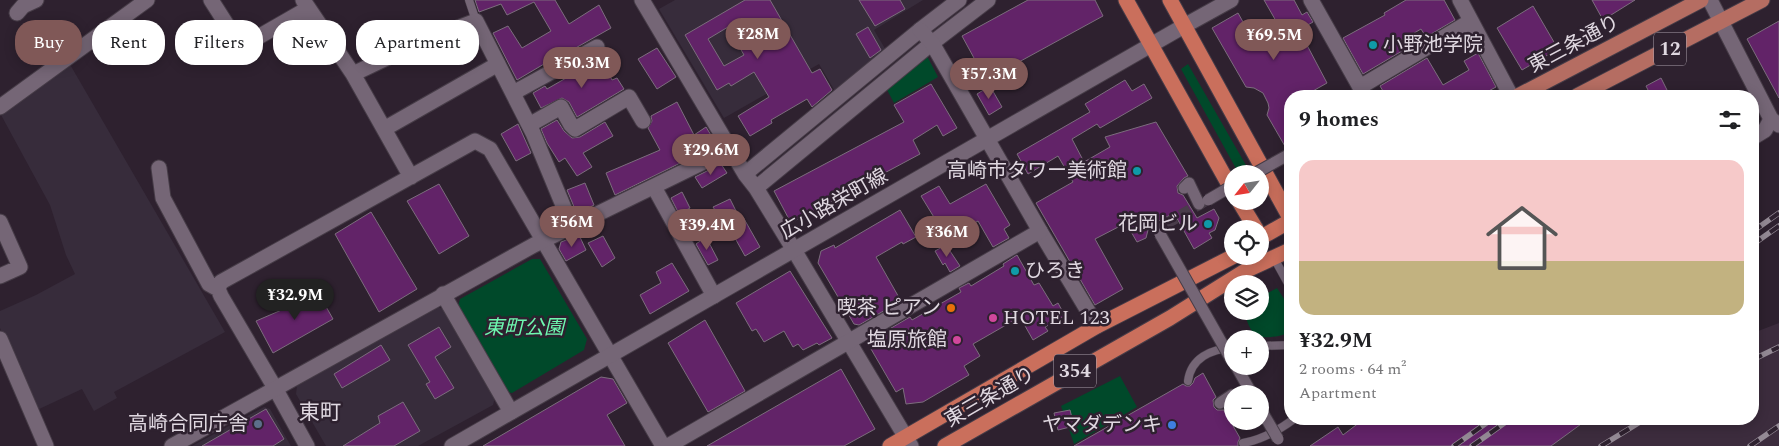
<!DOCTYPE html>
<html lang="en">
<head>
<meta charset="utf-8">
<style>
  :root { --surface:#fff; --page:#f6f6f6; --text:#202124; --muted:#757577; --accent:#805857 }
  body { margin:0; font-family:Spectral,"Noto Sans JP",serif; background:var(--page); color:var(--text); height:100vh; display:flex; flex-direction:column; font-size:19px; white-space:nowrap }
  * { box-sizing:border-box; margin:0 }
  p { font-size:16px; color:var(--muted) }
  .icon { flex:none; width:28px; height:28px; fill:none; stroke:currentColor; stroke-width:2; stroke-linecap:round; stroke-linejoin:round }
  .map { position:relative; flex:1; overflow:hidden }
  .panel { position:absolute; left:1284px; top:90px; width:475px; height:335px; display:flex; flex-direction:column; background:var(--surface); border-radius:20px; box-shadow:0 2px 12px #0003 }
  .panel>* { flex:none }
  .guide { position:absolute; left:15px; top:20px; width:475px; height:45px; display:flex; gap:10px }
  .needle { width:32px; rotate:240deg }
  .fabs { position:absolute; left:1224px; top:165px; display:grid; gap:10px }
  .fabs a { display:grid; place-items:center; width:45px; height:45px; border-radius:50%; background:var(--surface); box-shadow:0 2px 12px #0003; font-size:25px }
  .price { position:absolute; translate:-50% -42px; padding:0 11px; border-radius:18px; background:var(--accent); color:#fff; font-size:16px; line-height:32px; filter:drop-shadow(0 1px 2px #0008) }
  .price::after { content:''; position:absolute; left:50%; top:30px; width:15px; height:11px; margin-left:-8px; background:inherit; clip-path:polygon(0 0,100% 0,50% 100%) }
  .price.active { background:#222; color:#fff }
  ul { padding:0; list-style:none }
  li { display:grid; align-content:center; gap:10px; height:265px; padding:0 15px }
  li span { display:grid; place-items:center; height:155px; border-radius:15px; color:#555 }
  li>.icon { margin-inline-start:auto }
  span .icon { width:90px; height:90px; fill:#fffc; stroke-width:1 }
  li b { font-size:21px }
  h2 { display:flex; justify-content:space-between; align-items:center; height:60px; padding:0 15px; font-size:21px }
  .chip { padding:0 18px; border-radius:20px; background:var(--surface); box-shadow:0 2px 12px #0003; font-size:18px; line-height:45px }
  .chip.active { background:var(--accent); color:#fff }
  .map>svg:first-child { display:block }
  .commercial { fill:#372c3b }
  .built { fill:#3c2c3d }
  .green { fill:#00492a }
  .building { fill:#622368; stroke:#7c6d7d; fill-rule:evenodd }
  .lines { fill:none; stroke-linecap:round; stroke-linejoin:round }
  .pedestrian-tunnel { stroke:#493c4a; stroke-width:11; stroke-dasharray:11 5.5; stroke-linecap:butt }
  .service-casing { stroke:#463c47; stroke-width:9 }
  .pedestrian-casing { stroke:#463c47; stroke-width:13 }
  .minor-casing { stroke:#463c47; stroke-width:17 }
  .tertiary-casing { stroke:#463c47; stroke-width:17 }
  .primary-casing { stroke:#463c47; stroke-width:17 }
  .trunk-casing { stroke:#463c47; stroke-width:17 }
  .service { stroke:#756676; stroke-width:8 }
  .pedestrian { stroke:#756676; stroke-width:11 }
  .minor { stroke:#756676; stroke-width:15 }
  .tertiary { stroke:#756676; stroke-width:15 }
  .primary { stroke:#b56d62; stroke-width:15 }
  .trunk { stroke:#ca6f5c; stroke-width:15 }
  .rail-casing { stroke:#948a95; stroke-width:5.5 }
  .rail { stroke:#2e212f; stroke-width:4; stroke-dasharray:11; stroke-linecap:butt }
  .pedestrian-bridge-casing { stroke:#463c47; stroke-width:13; stroke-linecap:butt }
  .pedestrian-bridge { stroke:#756676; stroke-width:11 }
  .culture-dot { fill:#0f9aa8; stroke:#2e212f; stroke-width:2 }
  .food-dot { fill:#e8710a; stroke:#2e212f; stroke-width:2 }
  .hotel-dot { fill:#d1479c; stroke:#2e212f; stroke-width:2 }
  .service-dot { fill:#5c6f8a; stroke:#2e212f; stroke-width:2 }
  .shop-dot { fill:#3f7fe0; stroke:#2e212f; stroke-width:2 }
  .labels { text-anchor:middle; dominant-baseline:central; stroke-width:5; stroke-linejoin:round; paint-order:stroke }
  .shield { fill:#2e212f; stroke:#aba1ac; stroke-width:1 }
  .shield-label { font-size:19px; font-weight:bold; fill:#e0d8e1 }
  .street-label { font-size:20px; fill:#e0d8e1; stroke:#2e212f }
  .poi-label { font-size:20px; fill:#e0d8e1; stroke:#2e212f; text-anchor:end }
  .park-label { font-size:20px; font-style:italic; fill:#6ef8b0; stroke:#2e212f }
  .neighbourhood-label { font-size:21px; fill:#e0d8e1; stroke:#2e212f }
</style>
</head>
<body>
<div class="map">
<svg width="1779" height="446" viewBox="0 0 1779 446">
  <rect width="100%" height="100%" fill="#2e212f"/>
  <path class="commercial" d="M675,0H923L874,30L887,52L836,93L819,64L724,118L659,9Z
    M68,61L225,332L114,392L117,398L94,411L82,389L37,410L0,328V311L36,295L75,274L66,255L50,205L0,113Z
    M438,307L448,311L496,393L493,405L418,446H326L296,394L297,386Z
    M264,407L270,409L291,446H192Z"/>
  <path class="built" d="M1779,323V446H1539L1578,419H1752L1753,333Z"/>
  <path class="green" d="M926,54L938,77L894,103L885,86Z
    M1188,64L1251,174H1239L1181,69Z
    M532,259H540L587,339L584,350L512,393L503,391L457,309L460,299Z
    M1277,288L1290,308V332C1284,336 1265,339 1258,336C1251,334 1245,318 1245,311H1260V297Z
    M1120,376L1137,407L1074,444L1061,406Z"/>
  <path class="building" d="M475,0H555L569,24L599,5L611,28L572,50L571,48L517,80L493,33L508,26L522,48L551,31L534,2L507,15L501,4L479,12Z
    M745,0H770L812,73L820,69L832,90L812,107L807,99L771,120L772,123L750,136L738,116L769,97L754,72L731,86L729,83L717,90L685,35ZM728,27L744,55L724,66L708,39Z
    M859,0H900L905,9L875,26Z
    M1028,0H1095L1103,16L986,80L962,36Z
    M1264,0H1294L1302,15L1307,12L1313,22L1299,30L1327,83L1304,96H1290V148H1286L1267,115L1269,108L1268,103L1263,93L1254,88L1246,87L1212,28L1238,13L1252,38L1257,35L1259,39L1280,28Z
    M1406,0H1444L1455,20L1426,37L1421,29L1397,43L1402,51L1363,74L1343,38L1385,15L1384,13Z
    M1592,0H1635L1603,20Z
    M1533,6L1558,49L1522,70L1497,28Z
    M1779,21V98L1747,39Z
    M868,27L881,50L870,58L856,34Z
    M657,48L676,77L657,89L638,59Z
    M1478,53L1496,87L1483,94L1482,92L1474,96H1386L1380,86L1427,58L1443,85L1469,70L1464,61Z
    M601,59L612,80L617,78L624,89L577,117L569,102L562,98L541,108L533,93L545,86L547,89L580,70L581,72Z
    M1661,78L1670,96H1651L1646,86Z
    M1125,80L1132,91L1144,84L1152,98L1100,128L1097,124L1072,139L1084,162L1110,147L1105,137L1156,122L1188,176L1184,178L1177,186L1178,193L1183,195L1197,218L1214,209L1219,218L1215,230L1209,233L1212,238L1194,249L1174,213L1149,226L1146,238L1137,242L1126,223L1095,239L1123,289L1095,305L1036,203L1073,182L1058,156L1028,174L1017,154L1090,112L1085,104Z
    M931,84L957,128L943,136L937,125L913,140L920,154L791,223L774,191L904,122L894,105Z
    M990,86L1002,107L989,115L977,94Z
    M677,102L694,135L706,127L717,145L615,195L606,173L660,150L648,128L652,121L651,116Z
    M557,120L564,131L572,138L580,137L605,122L613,136L583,153L592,167L577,176L565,158L559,162L547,143L541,129Z
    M518,124L531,153L516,161L501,134Z
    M721,164L727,173L702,188L695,177Z
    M585,183L594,205L577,214L567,190Z
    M439,184L469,236L439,254L407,201Z
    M986,184L1010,225L1004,229L1009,238L993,247L978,221L969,226L965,220L943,232L921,196L939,186L950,204Z
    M682,192L690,208L679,214L671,198Z
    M730,199L740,219L743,217L760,247L745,256L726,222L724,224L713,207Z
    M900,210L916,237L903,244L902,242L876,257L901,301L859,325L854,324L818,263L821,251L834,245L835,248Z
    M371,212L417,289L379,312L335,234Z
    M579,235L586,250L566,261L559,249L561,242Z
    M603,236L615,258L602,267L588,243Z
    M706,237L718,260L708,265L696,244Z
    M946,245L960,266L950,272L945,263L943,265L935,251Z
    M1017,255L1034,285L1039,283L1053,306L1058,303L1065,316L1045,327L1048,331L1033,340L1020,317L973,344L980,356L964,366L969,375L923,402L906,404L903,388L896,392L871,349L874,338L910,317L912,320L961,292L959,288L969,283L971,286L1004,266L1003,264Z
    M672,263L689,291L650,314L640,295L661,283L656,272Z
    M790,271L832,338L819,345L817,343L803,350L798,344L793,347L784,331L764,342L756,329L752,331L736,303Z
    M316,289L333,319L273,353L256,321L298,303L296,300Z
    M705,320L745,391L708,412L668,343Z
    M439,327L451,347L435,357L454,388L435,399L426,384L430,382L408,345Z
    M381,345L390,360L342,388L334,374Z
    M841,369L875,429L844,446H707Z
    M1203,373L1216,397L1213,400L1214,407L1217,410H1224L1240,438L1238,442V446H1074L1183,384L1186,386H1190L1193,383L1195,378Z
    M601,377L613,379L627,403L607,415L625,446H483Z
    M403,402L420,431L394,446H343L380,423L378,416Z
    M266,409L284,439L273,446H202Z
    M1070,410L1074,426L1058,430L1054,413Z
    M1364,419H1588L1551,446H1310L1338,427L1343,435Z"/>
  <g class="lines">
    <path class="pedestrian-tunnel" d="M1160,234L1157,229L1207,200"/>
    <g class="service-casing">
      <path id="service" d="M469,0L476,21
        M1274,258L1290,287
        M1260,346L1290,345
        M1290,367V379
        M1188,381C1191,358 1211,349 1232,348
        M1243,443C1262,440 1279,430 1294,419"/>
    </g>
    <g class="pedestrian-casing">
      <path id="pedestrian" d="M1184,188L1189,183L1199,204
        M1236,366L1252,394
        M1220,403L1232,395"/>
    </g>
    <g class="minor-casing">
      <path id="minor" d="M211,0L241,47L300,13L311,12
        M303,0L353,74L411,177
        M642,0L745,174L756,188L794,250L911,446
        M1311,0L1365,96
        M1460,0L1511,96
        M1710,0L1771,119L1779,125
        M17,13L23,6L36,0
        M1184,26L1231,0
        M353,74L418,43L476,21L533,133L572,227
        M1360,87L1471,21
        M513,93L597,47
        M0,107L147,0
        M529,125L561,107L571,125L575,129L629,97L643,121
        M384,129L498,64
        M1752,138L1765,130L1771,119
        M159,168L163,198L209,284L218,289
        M745,174L920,30L959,0
        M654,187L714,296
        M756,188L932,43L988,0
        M0,222L20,267L0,276
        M1040,231L1097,326
        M443,294L511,412
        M0,339L46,446
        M307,446L275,388L221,296L218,289L221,282L475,141L490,149L663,446"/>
    </g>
    <g class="tertiary-casing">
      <path id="tertiary" d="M172,446L534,245L730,149
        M452,446L1184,26
        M668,446L1040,231L932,43L920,30"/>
    </g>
    <g class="primary-casing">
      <path id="primary" d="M1518,96L1701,0
        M1577,96L1762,0"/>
    </g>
    <g class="trunk-casing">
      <path id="trunk" d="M1126,0L1232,190
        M1170,0L1290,218
        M1239,201L1256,229
        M1260,238L1290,221
        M890,446L1097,326L1234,256
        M945,446L1170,318L1245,271L1290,250"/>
    </g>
    <use href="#service" class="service"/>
    <use href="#pedestrian" class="pedestrian"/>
    <use href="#minor" class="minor"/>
    <use href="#tertiary" class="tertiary"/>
    <use href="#primary" class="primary"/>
    <use href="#trunk" class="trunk"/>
    <g class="rail-casing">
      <path id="rail" d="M1752,232L1779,213
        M1752,245L1779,226
        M1752,360L1779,347
        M1454,446L1492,419
        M1472,446L1510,419
        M1601,446L1645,419
        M1750,446L1779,426"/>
    </g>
    <use href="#rail" class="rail"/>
    <g class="pedestrian-bridge-casing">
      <path id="pedestrian-bridge" d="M1254,174L1288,155
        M1208,200L1232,186
        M1160,234L1232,361
        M1260,408L1278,439"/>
    </g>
    <use href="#pedestrian-bridge" class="pedestrian-bridge"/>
  </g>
  <g class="culture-dot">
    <circle cx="1373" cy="45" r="5"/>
    <circle cx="1137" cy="171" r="5"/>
    <circle cx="1208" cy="224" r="5"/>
    <circle cx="1015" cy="271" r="5"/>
  </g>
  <circle class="food-dot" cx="951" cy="308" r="5"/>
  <g class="hotel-dot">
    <circle cx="993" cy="318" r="5"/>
    <circle cx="957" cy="340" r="5"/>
  </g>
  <circle class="service-dot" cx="258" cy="424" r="5"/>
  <circle class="shop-dot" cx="1172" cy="425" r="5"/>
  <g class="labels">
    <g class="shield">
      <rect x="1654" y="32.5" width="32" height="33" rx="4"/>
      <rect x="1054" y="354.5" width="42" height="33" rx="4"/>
    </g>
    <g class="shield-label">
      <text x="1670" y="49">12</text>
      <text x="1075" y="371">354</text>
    </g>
    <g class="street-label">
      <text transform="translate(1574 44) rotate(-28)">東三条通り</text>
      <text transform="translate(834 204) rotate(-30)">広小路栄町線</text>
      <text transform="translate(990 397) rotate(-30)">東三条通り</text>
    </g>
    <g class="poi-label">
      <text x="1383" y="45" text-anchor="start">小野池学院</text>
      <text x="1127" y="171">高崎市タワー美術館</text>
      <text x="1198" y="224">花岡ビル</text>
      <text x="1025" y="271" text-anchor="start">ひろき</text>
      <text x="941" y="308">喫茶 ピアン</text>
      <text x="1003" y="318" text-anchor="start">HOTEL 123</text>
      <text x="947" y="340">塩原旅館</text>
      <text x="248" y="424">高崎合同庁舎</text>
      <text x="1162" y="425">ヤマダデンキ</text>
    </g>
    <g class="park-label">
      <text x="524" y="328">東町公園</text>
    </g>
    <g class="neighbourhood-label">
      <text x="320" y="413">東町</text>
    </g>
  </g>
</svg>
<div class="fabs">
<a><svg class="needle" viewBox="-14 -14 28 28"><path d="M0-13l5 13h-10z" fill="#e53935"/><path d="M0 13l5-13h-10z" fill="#757577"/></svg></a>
<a><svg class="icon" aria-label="locate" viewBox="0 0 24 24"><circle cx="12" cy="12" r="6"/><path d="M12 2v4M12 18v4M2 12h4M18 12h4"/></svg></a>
<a><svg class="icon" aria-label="layers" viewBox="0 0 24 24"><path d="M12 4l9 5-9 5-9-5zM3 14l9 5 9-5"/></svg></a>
<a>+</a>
<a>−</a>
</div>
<b class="price" style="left:758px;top:60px">¥28M</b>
<b class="price" style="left:1274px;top:61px">¥69.5M</b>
<b class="price" style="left:582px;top:89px">¥50.3M</b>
<b class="price" style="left:989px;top:100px">¥57.3M</b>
<b class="price" style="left:711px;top:176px">¥29.6M</b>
<b class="price" style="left:572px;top:248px">¥56M</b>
<b class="price" style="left:707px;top:251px">¥39.4M</b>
<b class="price" style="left:947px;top:258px">¥36M</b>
<b class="price active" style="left:295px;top:321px">¥32.9M</b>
<div class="guide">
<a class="chip active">Buy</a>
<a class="chip">Rent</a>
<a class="chip">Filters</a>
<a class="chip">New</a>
<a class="chip">Apartment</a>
</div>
<section class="panel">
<h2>9 homes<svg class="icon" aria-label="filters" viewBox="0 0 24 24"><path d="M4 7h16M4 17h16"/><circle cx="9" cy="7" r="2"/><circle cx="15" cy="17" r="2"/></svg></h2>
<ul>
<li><span style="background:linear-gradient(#f6c9c9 65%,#c2b280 0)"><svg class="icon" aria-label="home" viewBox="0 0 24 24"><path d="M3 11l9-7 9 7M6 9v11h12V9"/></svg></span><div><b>¥32.9M</b><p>2 rooms · 64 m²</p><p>Apartment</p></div></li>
</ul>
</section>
</div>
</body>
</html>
